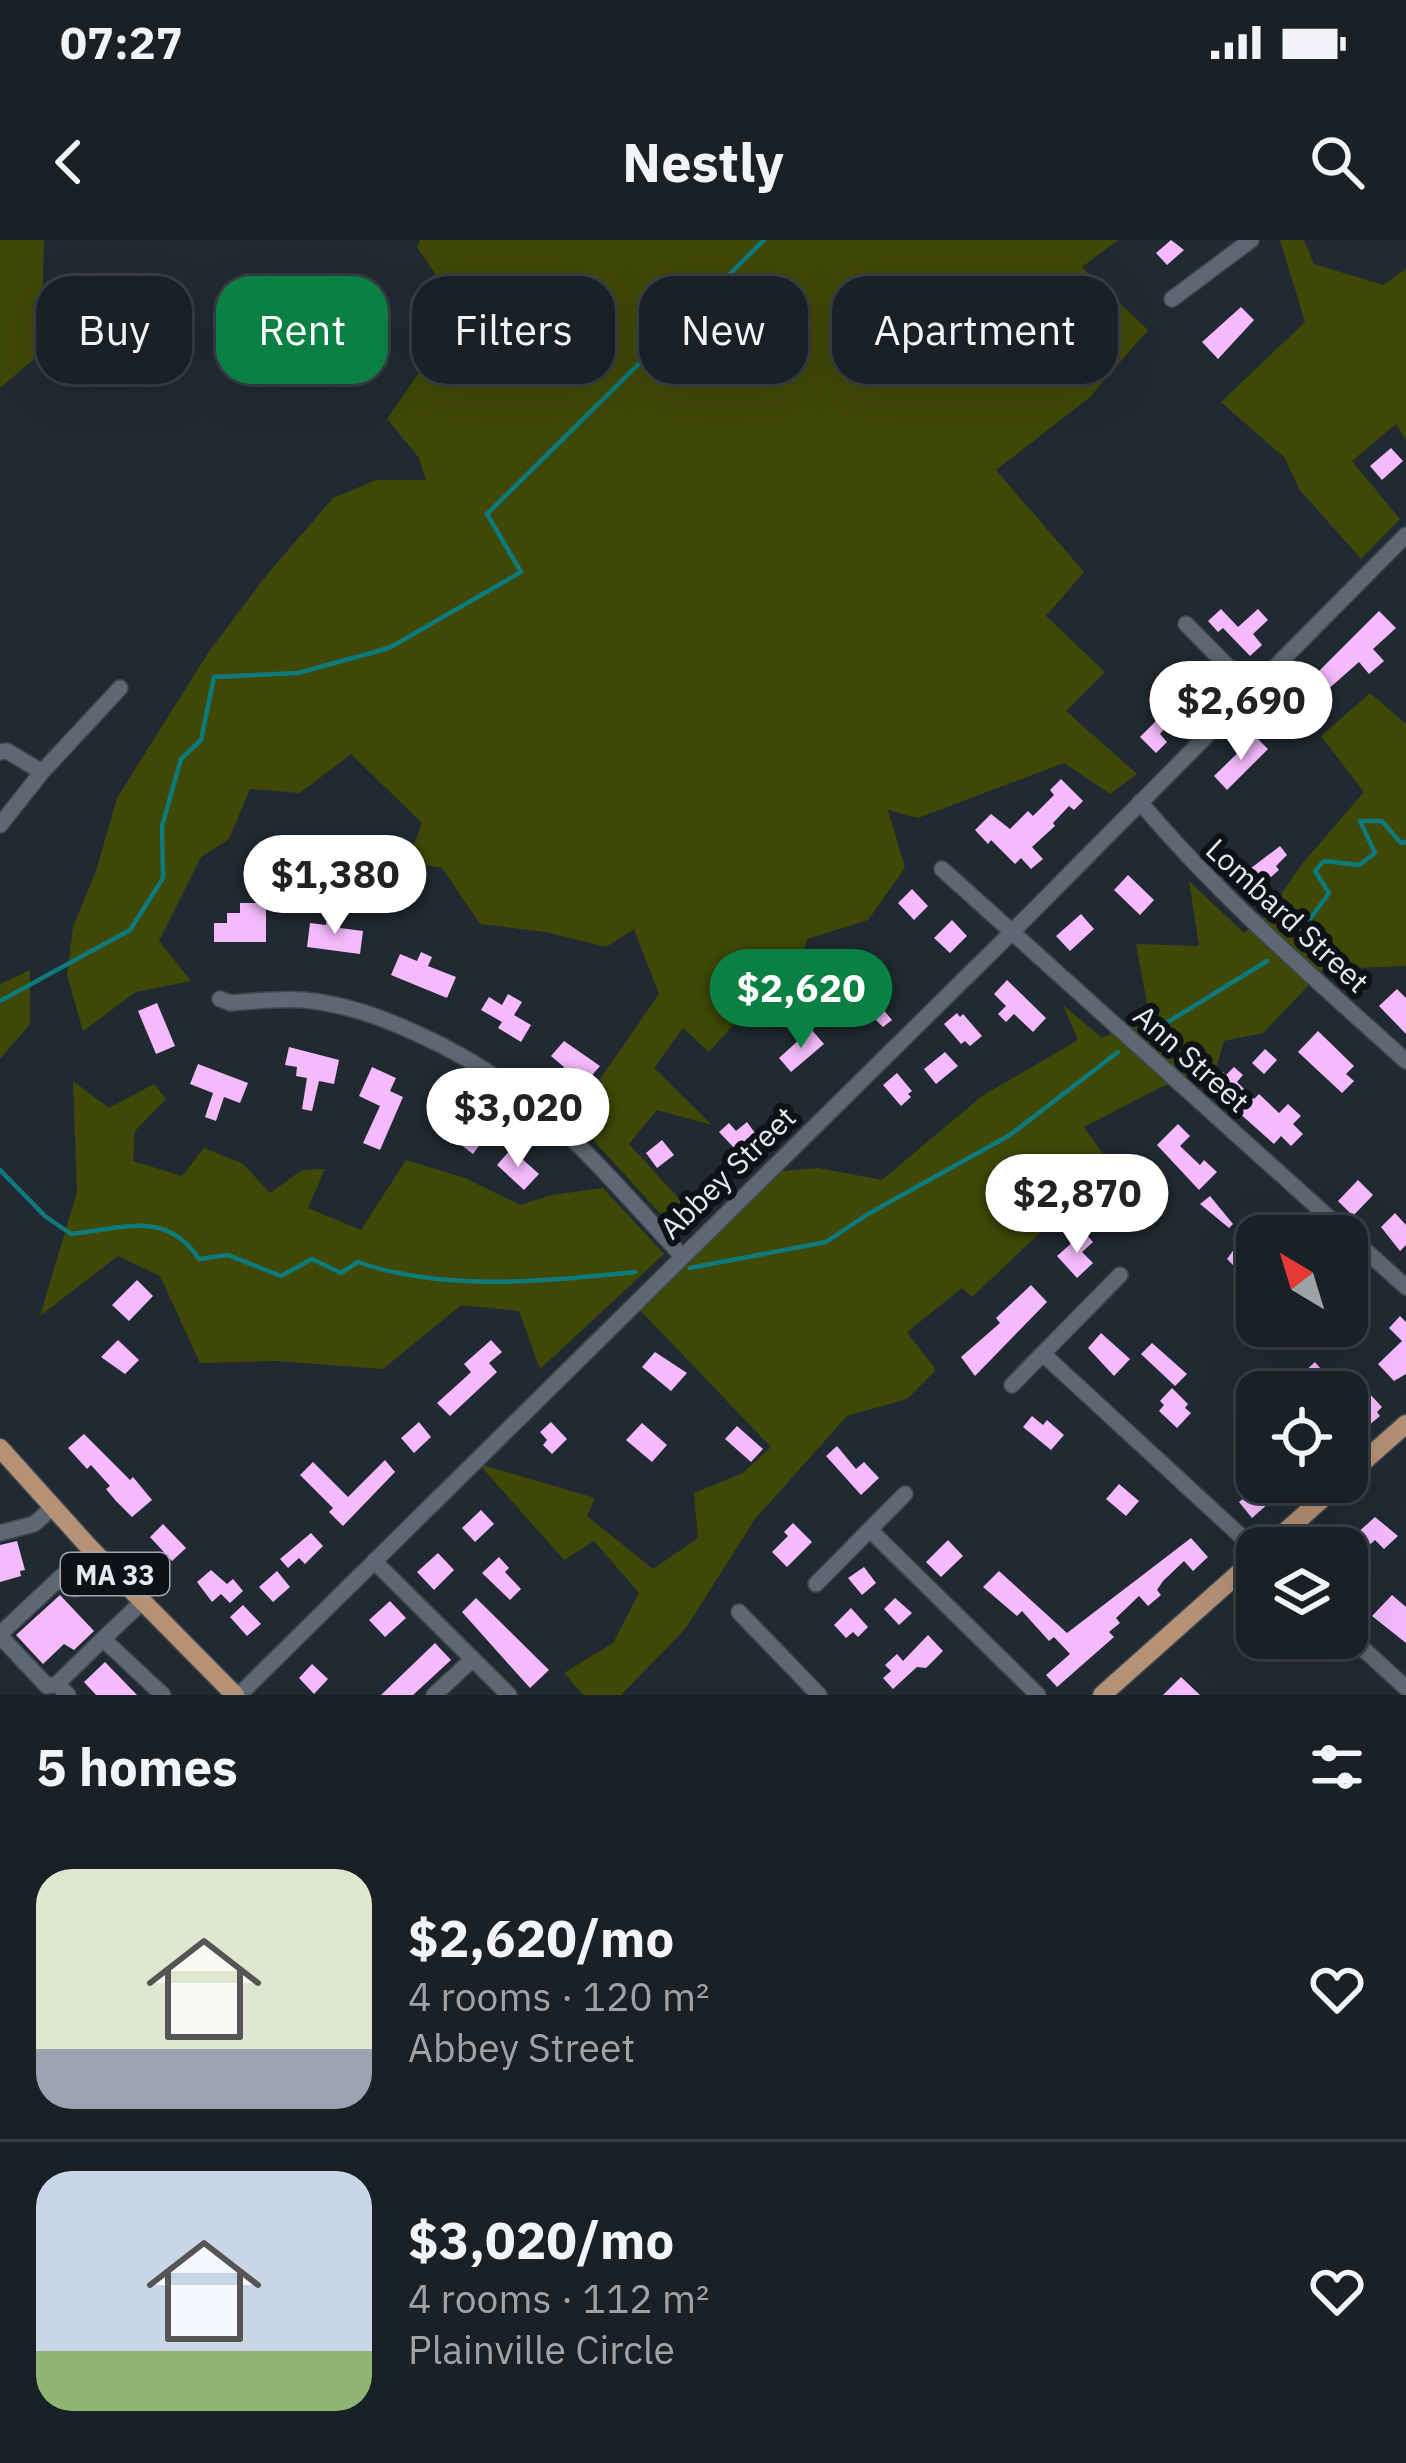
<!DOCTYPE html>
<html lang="en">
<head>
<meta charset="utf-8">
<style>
  :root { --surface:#192026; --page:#22282e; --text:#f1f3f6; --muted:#9fa3a7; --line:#373e43; --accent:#0b8043 }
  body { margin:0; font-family:"IBM Plex Sans",sans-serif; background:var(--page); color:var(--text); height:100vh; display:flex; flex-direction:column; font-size:45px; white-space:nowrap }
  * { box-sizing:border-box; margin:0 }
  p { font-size:39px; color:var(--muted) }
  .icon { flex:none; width:66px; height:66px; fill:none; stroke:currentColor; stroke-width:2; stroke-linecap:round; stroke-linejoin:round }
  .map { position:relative; height:1455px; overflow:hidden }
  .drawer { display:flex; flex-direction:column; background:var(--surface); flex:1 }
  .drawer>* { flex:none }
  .guide { position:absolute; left:36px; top:36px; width:1335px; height:108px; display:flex; gap:24px }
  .needle { width:78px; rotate:322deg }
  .tools { position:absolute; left:1236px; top:975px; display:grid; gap:24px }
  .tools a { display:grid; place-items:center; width:132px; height:132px; border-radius:24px; background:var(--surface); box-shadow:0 12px 48px #0002,0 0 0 3px var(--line); font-size:60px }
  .price { position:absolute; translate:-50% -102px; padding:0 27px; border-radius:42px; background:#fff; color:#222; font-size:39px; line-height:78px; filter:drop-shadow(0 3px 6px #0008) }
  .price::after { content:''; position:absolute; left:50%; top:72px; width:36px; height:27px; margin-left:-18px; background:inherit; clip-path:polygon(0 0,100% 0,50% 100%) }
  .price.selected { background:var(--accent); color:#fff }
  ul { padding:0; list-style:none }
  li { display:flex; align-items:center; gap:36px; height:300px; padding:0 36px }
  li+li { border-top:3px solid var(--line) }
  li span { display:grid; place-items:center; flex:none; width:336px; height:240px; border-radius:36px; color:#555 }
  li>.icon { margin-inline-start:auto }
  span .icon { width:144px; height:144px; fill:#fffc; stroke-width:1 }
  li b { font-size:51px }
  h2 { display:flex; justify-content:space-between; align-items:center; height:144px; padding:0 36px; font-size:51px }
  .tag { padding:0 42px; border-radius:36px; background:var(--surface); box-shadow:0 12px 48px #0002,0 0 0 3px var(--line); font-size:42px; line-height:108px }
  .tag.selected { background:var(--accent); color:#fff }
  .status { display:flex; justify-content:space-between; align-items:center; height:84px; padding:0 60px; background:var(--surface); direction:ltr }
  .status svg { height:33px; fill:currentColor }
  header { display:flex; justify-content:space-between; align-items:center; height:156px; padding:0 36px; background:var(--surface); font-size:54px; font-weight:700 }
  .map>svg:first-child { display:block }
  .green { fill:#404807 }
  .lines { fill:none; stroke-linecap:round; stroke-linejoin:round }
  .stream { stroke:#0e7a7c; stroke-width:4.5 }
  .building { fill:#f4bafc }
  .minor-casing { stroke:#3f464d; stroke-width:18 }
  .major-casing { stroke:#3f464d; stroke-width:21 }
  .minor { stroke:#5e6872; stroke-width:15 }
  .major { stroke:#b59176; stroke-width:18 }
  .labels { text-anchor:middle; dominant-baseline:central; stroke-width:12; stroke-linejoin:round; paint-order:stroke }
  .shield { fill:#0e1216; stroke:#a3a8ae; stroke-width:3 }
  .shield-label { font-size:27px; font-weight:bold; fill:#e3e9ef }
  .street-label { font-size:30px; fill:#e3e9ef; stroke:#0e1216 }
</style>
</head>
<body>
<div class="status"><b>07:27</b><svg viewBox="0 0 49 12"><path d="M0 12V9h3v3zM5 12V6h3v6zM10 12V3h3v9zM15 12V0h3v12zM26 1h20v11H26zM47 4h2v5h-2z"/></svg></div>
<header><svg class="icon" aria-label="back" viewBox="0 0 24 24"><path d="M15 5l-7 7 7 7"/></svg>Nestly<svg class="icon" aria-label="search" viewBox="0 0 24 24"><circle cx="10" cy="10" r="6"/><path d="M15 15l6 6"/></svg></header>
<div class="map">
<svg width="1406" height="1455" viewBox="0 0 1406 1455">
  <rect width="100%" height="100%" fill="#212a32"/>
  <path class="green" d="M0,0H44L41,113L0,148Z
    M420,0H1118L1082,27L1148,90L1089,158L996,230L1084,332L1046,376L1105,432L1066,471L1137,534L1110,554L1064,523L918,578L888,570L905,628L868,680L807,699L795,747L772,743L709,812L683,788L654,828L712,885L657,870L629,904L681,961L667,981L573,878L659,754L634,689L606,707L545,692L480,684L442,628L408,622L422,583L351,514L300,553L250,549L229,599L201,617L159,701L191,741L136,752L83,791L67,735L73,687L96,631L117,558L208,413L265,337L333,258L376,240H426L419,218L387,179L439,103L453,60L417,7Z
    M1280,0H1304L1314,24L1383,45L1406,29V200L1396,184L1352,221L1400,279L1361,319L1299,249L1285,218L1221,162L1305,82Z
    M1370,453L1406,484V726L1324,729L1263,793L1224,801L1217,825L1161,847L1084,887L1115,931L1074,976L1060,974L972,1057L962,1048L907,1092L936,1130L907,1159L847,1176L755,1279L686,1388L621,1455H583L564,1433L613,1403L639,1353L594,1301L564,1320L479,1224L595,1258L587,1276L653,1329L698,1298L694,1253L743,1233L771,1207L640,1070L781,931L818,928L882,940L982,856L1078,800L1063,765L1102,798L1149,774L1136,704L1199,706L1189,641L1244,693L1266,676L1302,624L1364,552L1321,496Z
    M30,730V784L0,819V744Z
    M73,841L109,868L154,844L166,859L135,891L133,921L182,936L204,908L243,924L270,953L302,930L325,929L308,968L361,990L406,920L465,938L520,965L552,955L603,948L664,1014L540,1129L519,1071L461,1065L383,1129L277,1121L200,1123L160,1036L118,1016L40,1076L77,952Z"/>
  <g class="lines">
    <path class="stream" d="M1296,698L1329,653L1315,631L1324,621L1359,625L1375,613L1360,581H1382L1401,603L1406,602
      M0,761L130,690L163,638L162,586L181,519L201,500L214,437L298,433L389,408L521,332L487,274L764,0
      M1150,793L1267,721
      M0,930L45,976L71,994C122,989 166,969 199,1019L228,1015L281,1036L312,1019L341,1033L358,1022C443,1052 546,1041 635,1032
      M690,1028L826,1002L868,974L1010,895L1118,812"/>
  </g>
  <path class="building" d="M1171,0L1184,10L1167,25L1156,13Z
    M1241,67L1254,80L1218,119L1202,102Z
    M1391,208L1403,221L1382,240L1370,226Z
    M1221,369L1238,387L1258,369L1268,380L1253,394L1262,405L1250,416L1223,388L1218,392L1208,381Z
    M1379,371L1396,388L1373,409L1384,421L1369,434L1359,422L1308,467L1296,454Z
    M1178,446L1190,459L1160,494L1167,502L1156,513L1140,497L1164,473L1154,462L1162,454L1166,458Z
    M1255,496L1268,509L1227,550L1214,536Z
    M1061,539L1083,561L1074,570L1069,566L1053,583L1055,586L1032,607L1043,619L1031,629L1021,618L1015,624L991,600L988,604L975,590L991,574L1010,589L1028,571L1033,576L1054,555L1050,550Z
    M1280,606L1287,615L1276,626L1279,630L1259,647L1246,632Z
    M1128,635L1154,660L1140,675L1114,650Z
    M912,649L928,666L914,680L898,663Z
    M240,663H266V702H214V683H227V673H240Z
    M1081,674L1094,689L1070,711L1056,696Z
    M327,677L341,678L340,688L363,691L360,714L307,707L310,683L326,685Z
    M952,680L967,696L950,713L934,698Z
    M421,712L432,717L428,726L456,737L447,758L391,735L400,714L417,721Z
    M1007,740L1046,778L1033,792L1014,774L1006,782L998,774L1006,766L994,754Z
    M1397,749L1406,758V794L1379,766Z
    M508,754L522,762L514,775L531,785L521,802L498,788L502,782L481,770L489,757L502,765Z
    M875,760L892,780L883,787L865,769Z
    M157,763L175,806L156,814L138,771Z
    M957,773L960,777L963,774L982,796L970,806L965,801L961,804L944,784Z
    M811,789L824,804L791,832L779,818Z
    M1318,791L1354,826L1346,834L1354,841L1342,853L1298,812Z
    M564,801L600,826L580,849L560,832L564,827L551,816Z
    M289,807L339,820L334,844L319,841L312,871L302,869L307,838L296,836L297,827L285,825Z
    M1265,809L1277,820L1264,834L1252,823Z
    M945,812L958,826L936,844L924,829Z
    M198,824L248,843L240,863L224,857L216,881L205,877L213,853L190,844Z
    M372,827L396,838L390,851L403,857L380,910L363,903L380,866L359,856Z
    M1234,827L1243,835L1237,842L1254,859L1259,854L1279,873L1288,864L1301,876L1293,884L1303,894L1291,906L1281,896L1274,904L1210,847L1223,832L1226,835Z
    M897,833L912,851L908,854L911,857L901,866L883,845Z
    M442,870L458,882L462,877L489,892L473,914L433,883Z
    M747,882L763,904L752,915L746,909L737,911L719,892L729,883L736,891Z
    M1178,884L1190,896L1180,906L1200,925L1204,920L1217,932L1199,950L1157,905Z
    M662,900L674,915L657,928L646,913Z
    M511,909L539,934L524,950L497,925Z
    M1358,940L1373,955L1353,976L1338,961Z
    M1210,956L1233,984L1229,988L1200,964Z
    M1395,973L1406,985V1005L1400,1011L1381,987Z
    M1248,990L1257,998V1008L1235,1027L1227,1019Z
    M1084,992L1093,1002L1082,1012L1093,1023L1077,1038L1057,1016Z
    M137,1040L153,1056L129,1081L112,1065Z
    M1031,1045L1047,1062L975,1136L961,1117L1000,1083L996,1078Z
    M1400,1076L1406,1082V1134L1394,1141L1378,1124L1402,1101L1389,1088Z
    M1101,1093L1130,1119L1114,1136L1088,1108Z
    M118,1100L139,1120L125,1134L101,1117Z
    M491,1100L502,1112L489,1123L497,1132L450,1176L437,1163L468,1135L471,1132L464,1124Z
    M1152,1103L1187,1134L1175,1146L1141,1114Z
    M655,1112L687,1133L671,1151L642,1127Z
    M1315,1122L1331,1141L1319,1151L1304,1132Z
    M1172,1148L1188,1164L1185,1168L1191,1173L1177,1188L1159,1171L1164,1165L1160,1161Z
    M1353,1149L1361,1157L1368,1152L1382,1167L1377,1172L1380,1176L1368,1186L1347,1165V1154Z
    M1032,1176L1043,1185L1047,1180L1064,1195L1051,1210L1023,1187Z
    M419,1182L431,1197L414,1213L401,1198Z
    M551,1182L567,1199L552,1214L543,1205L547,1200L540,1192Z
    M642,1183L667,1205L652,1222L626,1200Z
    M737,1186L763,1209L751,1222L725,1199Z
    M84,1194L130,1240L133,1237L152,1260L132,1277L116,1261L106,1249L110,1246L91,1225L87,1229L68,1208Z
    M837,1206L856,1229L864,1222L879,1238L861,1255L826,1216Z
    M385,1220L395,1232L343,1286L329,1272L333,1268L300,1235L313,1222L348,1257Z
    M1119,1244L1139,1261L1126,1276L1106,1259Z
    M1256,1248L1269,1263L1252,1278L1239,1262Z
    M481,1270L494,1284L475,1302L462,1288Z
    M1375,1277L1398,1296L1384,1309L1375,1300L1366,1308L1355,1295Z
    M793,1283L812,1302L787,1327L772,1312L788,1296L784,1292Z
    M163,1284L186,1308L172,1321L150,1297Z
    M311,1293L323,1306L305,1324L299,1318L288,1328L280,1319Z
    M1191,1298L1208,1317L1193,1331L1184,1321L1163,1341L1157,1350L1161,1355L1148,1366L1139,1356L1116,1378L1120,1383L1109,1392L1114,1397L1057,1447L1046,1435L1070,1414L1054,1397L1049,1401L1022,1371L1017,1376L983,1347L999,1331L1067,1393Z
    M948,1300L963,1316L941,1337L926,1322Z
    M17,1301L25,1330L20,1331L21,1336L0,1342V1305Z
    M438,1313L454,1330L434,1350L417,1332Z
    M499,1317L509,1328L505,1332L521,1349L510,1360L482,1333Z
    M864,1327L876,1343L862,1355L848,1338Z
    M211,1330L227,1344L233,1339L243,1351L230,1363L221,1354L212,1362L197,1342Z
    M277,1331L290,1347L273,1362L259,1347Z
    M60,1355L94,1391L74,1410L64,1404L43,1424L16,1395Z
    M1392,1355L1406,1367V1403L1372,1376Z
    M476,1358L549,1430L530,1448L462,1372Z
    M895,1358L912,1373L899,1385L884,1369Z
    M390,1361L406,1378L385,1397L369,1380Z
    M243,1365L261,1384L247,1396L230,1377Z
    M1257,1367V1404L1237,1380Z
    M851,1368L868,1387L858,1397L853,1392L846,1398L834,1385Z
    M928,1395L943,1411L926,1428L917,1427L893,1449L883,1438L891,1431L885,1425L897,1414L903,1421Z
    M435,1403L451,1420L413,1455H381Z
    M105,1422L137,1455H96L84,1442Z
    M312,1424L328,1439L314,1454L299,1438Z
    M1181,1437L1200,1455H1163Z"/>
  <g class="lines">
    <g class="minor-casing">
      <path id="minor" d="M1172,59L1251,0
        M1186,384L1251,450
        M0,512L7,511L42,532
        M1140,562C1220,657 1314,738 1406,821
        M0,585L42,532L120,448
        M942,629L1406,1047
        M220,759L231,763C255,761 280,758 304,760C345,764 381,777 418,794C538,848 594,921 681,1015
        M1043,1114L1257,1311
        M1012,1145L1120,1035
        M870,1290L1038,1455
        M0,1293L34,1284L52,1268
        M374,1321L509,1455
        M816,1344L905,1254
        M142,1362L103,1399L163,1455
        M739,1372L819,1455
        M0,1394L62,1336L75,1349L102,1321
        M1347,1394L1406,1448
        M0,1396L47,1446L57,1444L68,1455
        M57,1444L103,1399
        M239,1455L1013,691L1406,295
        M434,1455L473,1419"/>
    </g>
    <g class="major-casing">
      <path id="major" d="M0,1208L89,1307L235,1455
        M1347,1236L1406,1184
        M1267,1308L1341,1242
        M1102,1455L1257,1317"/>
    </g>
    <use href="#minor" class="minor"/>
    <use href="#major" class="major"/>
  </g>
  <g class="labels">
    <rect class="shield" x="61" y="1313" width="108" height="42" rx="9"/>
    <g class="shield-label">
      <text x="115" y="1334">MA 33</text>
    </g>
    <g class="street-label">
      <text transform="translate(1288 675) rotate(43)">Lombard Street</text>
      <text transform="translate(1192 818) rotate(42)">Ann Street</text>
      <text transform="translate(727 932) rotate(-44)">Abbey Street</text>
    </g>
  </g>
</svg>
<div class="tools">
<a><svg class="needle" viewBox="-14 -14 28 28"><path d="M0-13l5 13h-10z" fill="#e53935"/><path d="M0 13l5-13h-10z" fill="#9fa3a7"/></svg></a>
<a><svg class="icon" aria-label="locate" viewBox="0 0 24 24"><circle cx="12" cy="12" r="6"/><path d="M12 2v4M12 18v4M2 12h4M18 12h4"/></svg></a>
<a><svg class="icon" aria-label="layers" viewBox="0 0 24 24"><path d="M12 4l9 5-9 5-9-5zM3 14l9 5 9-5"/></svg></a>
</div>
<b class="price" style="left:1241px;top:523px">$2,690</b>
<b class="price" style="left:335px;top:697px">$1,380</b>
<b class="price selected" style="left:801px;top:811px">$2,620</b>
<b class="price" style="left:518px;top:930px">$3,020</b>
<b class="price" style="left:1077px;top:1016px">$2,870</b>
<div class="guide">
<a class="tag">Buy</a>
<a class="tag selected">Rent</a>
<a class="tag">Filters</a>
<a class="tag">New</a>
<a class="tag">Apartment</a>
</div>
</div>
<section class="drawer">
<h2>5 homes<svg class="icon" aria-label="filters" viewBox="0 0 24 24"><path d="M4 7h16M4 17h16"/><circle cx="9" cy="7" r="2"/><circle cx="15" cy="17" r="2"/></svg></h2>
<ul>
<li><span style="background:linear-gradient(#dfe7d0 75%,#9aa5b1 0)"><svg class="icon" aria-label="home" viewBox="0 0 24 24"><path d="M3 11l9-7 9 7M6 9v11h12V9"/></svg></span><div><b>$2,620/mo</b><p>4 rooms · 120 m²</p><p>Abbey Street</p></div><svg class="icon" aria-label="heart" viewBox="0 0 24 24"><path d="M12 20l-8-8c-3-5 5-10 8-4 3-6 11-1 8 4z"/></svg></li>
<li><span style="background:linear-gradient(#c9d6e8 75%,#8fb573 0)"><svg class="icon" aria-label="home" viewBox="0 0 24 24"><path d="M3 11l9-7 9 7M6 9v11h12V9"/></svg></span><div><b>$3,020/mo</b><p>4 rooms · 112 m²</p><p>Plainville Circle</p></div><svg class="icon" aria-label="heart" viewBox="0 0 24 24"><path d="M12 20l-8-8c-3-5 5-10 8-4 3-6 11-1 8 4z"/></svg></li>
</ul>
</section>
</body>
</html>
